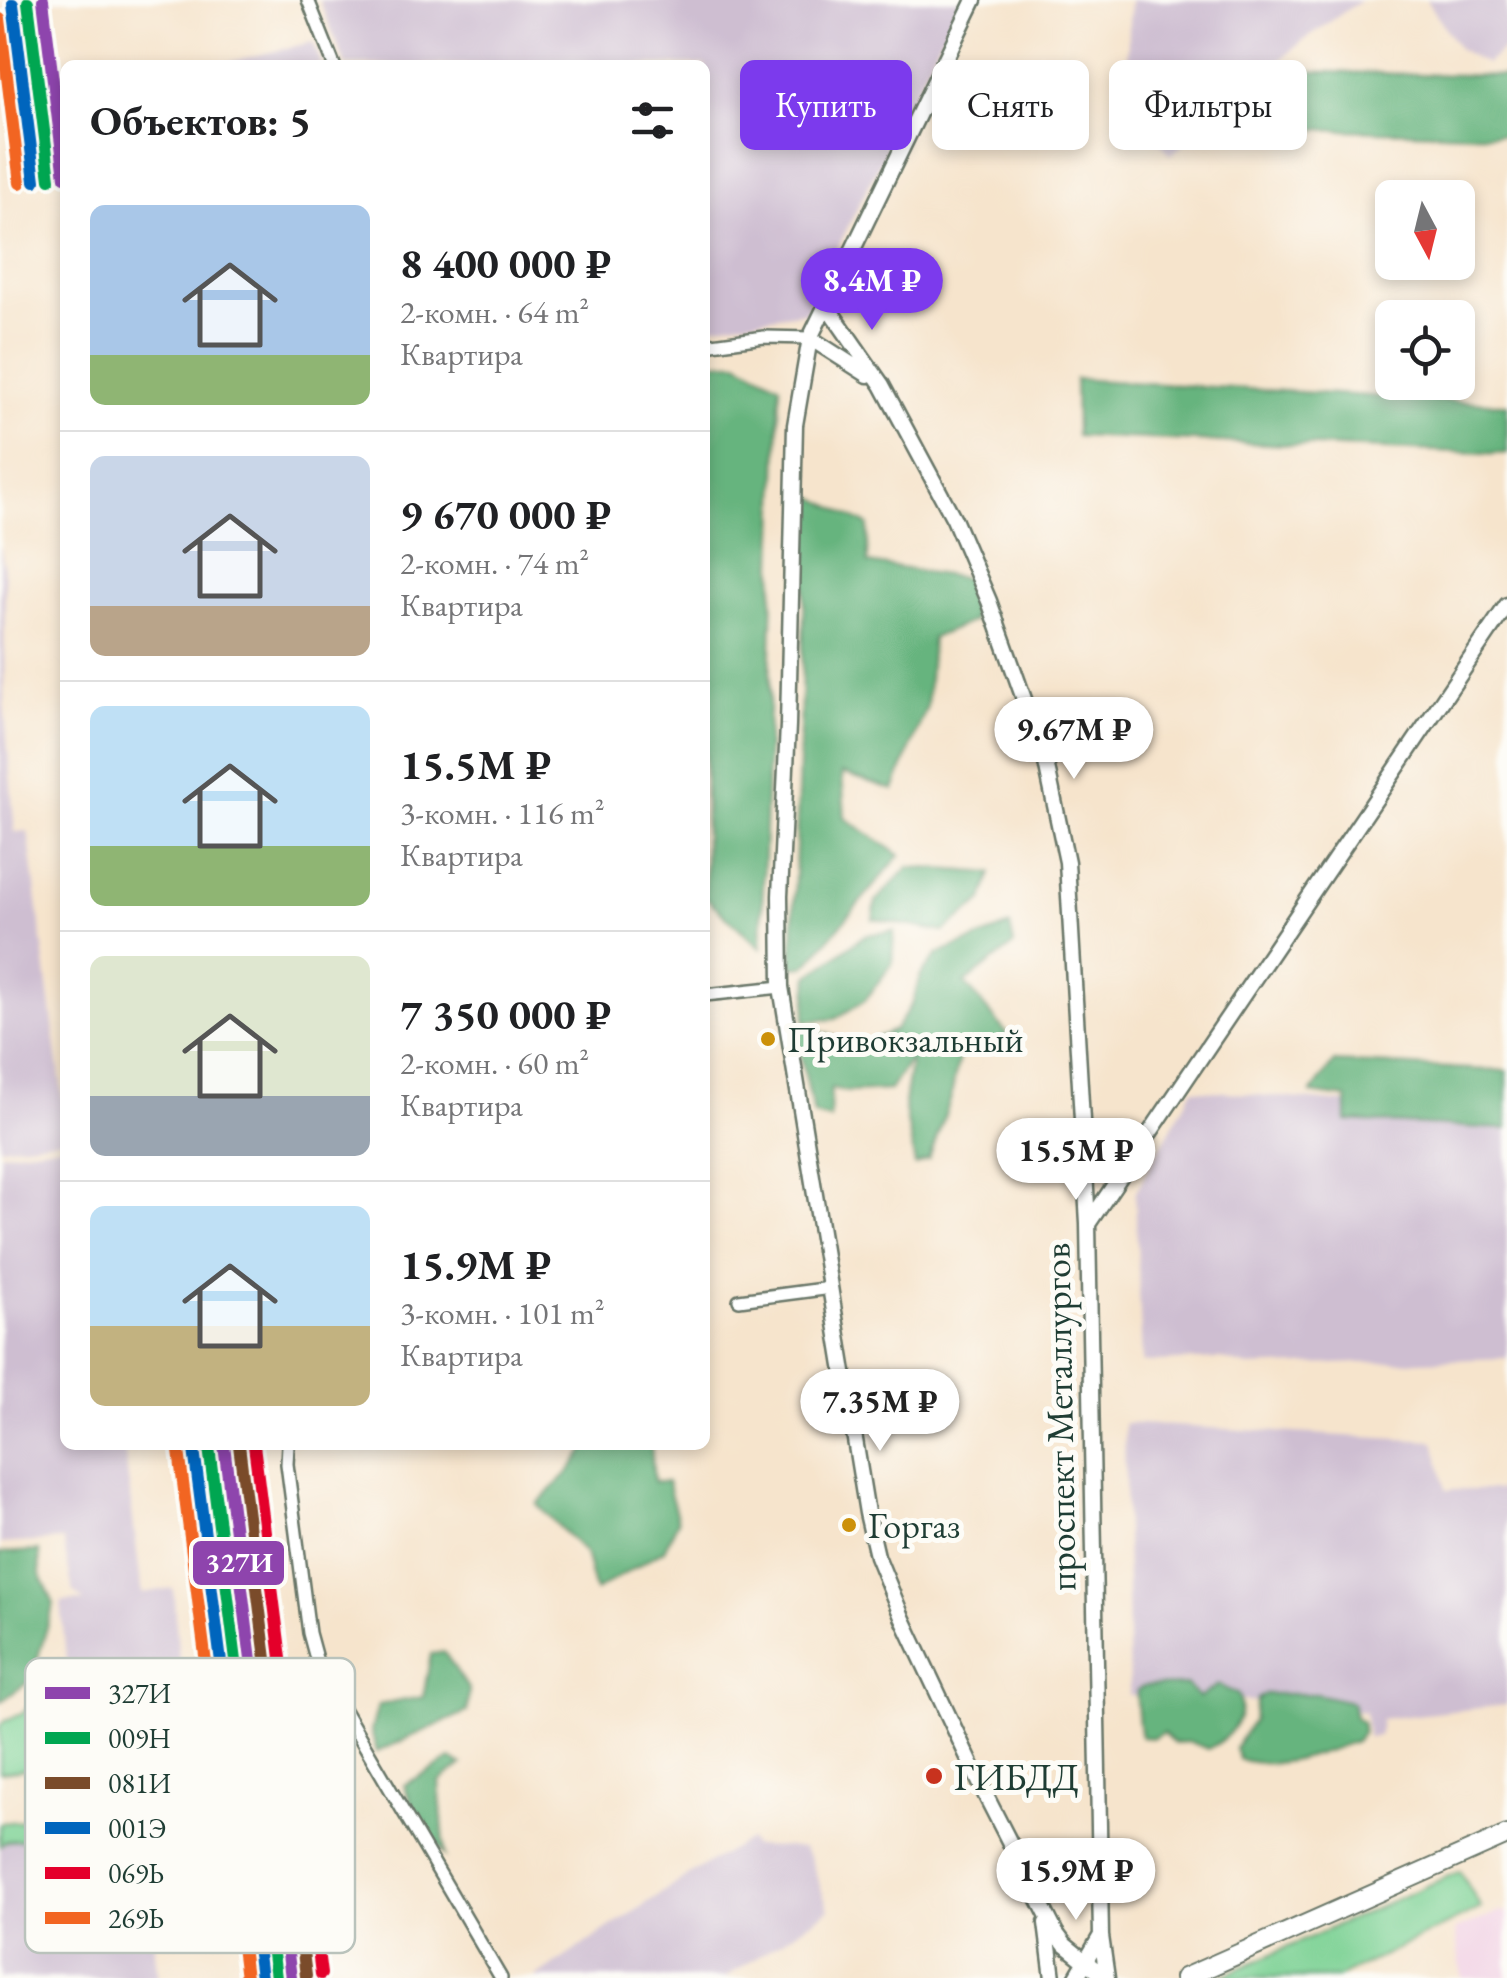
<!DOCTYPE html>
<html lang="ru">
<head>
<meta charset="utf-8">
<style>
  :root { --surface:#fff; --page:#f6f6f6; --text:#202124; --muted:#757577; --line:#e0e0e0; --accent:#7c3aed }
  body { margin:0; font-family:"EB Garamond",serif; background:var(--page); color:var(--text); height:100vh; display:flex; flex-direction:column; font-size:38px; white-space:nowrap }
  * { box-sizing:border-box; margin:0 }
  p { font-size:32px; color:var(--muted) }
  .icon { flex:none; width:55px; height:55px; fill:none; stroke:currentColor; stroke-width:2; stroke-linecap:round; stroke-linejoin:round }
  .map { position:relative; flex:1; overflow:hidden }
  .side { position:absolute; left:60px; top:60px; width:650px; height:1390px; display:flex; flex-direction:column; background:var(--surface); border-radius:15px; box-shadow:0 5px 15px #0003 }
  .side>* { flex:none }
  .top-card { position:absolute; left:740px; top:60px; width:615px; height:90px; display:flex; gap:20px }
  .needle { width:65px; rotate:173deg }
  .tools { position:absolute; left:1375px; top:180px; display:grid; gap:20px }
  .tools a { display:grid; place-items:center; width:100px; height:100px; border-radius:15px; background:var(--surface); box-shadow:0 5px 15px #0003; font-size:50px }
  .price { position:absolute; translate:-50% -85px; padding:0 22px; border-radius:35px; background:#fff; color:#222; font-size:32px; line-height:65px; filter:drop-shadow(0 2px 5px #0008) }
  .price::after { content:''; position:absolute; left:50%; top:60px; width:30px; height:22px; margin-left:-15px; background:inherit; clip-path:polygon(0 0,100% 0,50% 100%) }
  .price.selected { background:var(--accent); color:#fff }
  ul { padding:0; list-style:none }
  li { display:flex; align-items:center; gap:30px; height:250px; padding:0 30px }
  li+li { border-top:2px solid var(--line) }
  li span { display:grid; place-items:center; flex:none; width:280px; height:200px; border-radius:15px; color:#555 }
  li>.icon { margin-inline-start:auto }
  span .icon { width:120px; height:120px; fill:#fffc; stroke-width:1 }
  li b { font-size:42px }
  h2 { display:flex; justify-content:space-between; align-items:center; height:120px; padding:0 30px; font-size:42px }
  .pill { padding:0 35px; border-radius:15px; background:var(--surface); box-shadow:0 5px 15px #0003; font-size:35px; line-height:90px }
  .pill.selected { background:var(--accent); color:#fff }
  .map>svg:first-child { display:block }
  .built { fill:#f1d0e4 }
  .industrial { fill:#cebed1 }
  .green { fill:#7ed295; stroke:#4e8864; stroke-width:2.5 }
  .forest { fill:#66b47e; stroke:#427859; stroke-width:2.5 }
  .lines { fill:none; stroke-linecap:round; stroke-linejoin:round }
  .minor-casing { stroke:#6a7769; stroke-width:16 }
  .tertiary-casing { stroke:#6a7769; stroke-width:19 }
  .primary-casing { stroke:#6a7769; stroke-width:22 }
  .minor { stroke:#fff; stroke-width:11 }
  .tertiary { stroke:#fff; stroke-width:14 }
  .primary { stroke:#fff; stroke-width:18 }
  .rail { stroke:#1f3d34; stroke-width:2.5 }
  .rail-1-casing { stroke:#fdfcf7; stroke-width:20 }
  .rail-2-casing { stroke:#fdfcf7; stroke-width:20 }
  .rail-3-casing { stroke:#fdfcf7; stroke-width:20 }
  .rail-4-casing { stroke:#fdfcf7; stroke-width:20 }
  .rail-5-casing { stroke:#fdfcf7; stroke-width:20 }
  .rail-6-casing { stroke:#fdfcf7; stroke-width:20 }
  .rail-1 { stroke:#8e44ad; stroke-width:12 }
  .rail-2 { stroke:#00a651; stroke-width:12 }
  .rail-3 { stroke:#7a4b2a; stroke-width:12 }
  .rail-4 { stroke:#0065bd; stroke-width:12 }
  .rail-5 { stroke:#e4002b; stroke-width:12 }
  .rail-6 { stroke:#f26522; stroke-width:12 }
  .bus-dot { fill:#cc910a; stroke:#fdfcf7; stroke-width:4 }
  .poi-dot { fill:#c8321e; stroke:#fdfcf7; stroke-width:4 }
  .labels { text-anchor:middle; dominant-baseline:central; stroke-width:10; stroke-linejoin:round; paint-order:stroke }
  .bus-label { font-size:36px; fill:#1f3d34; stroke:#fdfcf7; text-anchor:start }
  .street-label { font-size:38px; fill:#1f3d34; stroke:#fdfcf7 }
  .poi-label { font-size:38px; fill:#1f3d34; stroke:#fdfcf7; text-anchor:start }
  .key { fill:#fdfcf7; stroke:#bac3bc; stroke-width:2.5 }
  .key-label { font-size:28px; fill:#1f3d34 }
  .line-badge { stroke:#fdfcf7; stroke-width:4 }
  .badge-label { font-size:28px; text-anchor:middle; font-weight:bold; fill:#fff }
</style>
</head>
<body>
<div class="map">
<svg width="1507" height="1978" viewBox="0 0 1507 1978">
  <rect width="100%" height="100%" fill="#fdfcf7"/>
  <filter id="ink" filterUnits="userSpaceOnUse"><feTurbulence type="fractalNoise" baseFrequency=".01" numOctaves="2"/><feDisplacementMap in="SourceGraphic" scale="20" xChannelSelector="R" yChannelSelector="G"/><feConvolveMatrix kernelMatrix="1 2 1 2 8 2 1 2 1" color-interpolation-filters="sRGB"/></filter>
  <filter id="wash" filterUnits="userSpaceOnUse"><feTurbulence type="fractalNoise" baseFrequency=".0048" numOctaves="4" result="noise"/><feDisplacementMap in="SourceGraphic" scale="40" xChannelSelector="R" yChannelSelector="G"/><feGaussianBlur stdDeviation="2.25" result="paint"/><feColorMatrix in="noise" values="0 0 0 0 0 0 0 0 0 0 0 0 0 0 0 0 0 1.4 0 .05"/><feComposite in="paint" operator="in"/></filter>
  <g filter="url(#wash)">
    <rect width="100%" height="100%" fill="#f6e4cc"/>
    <path class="built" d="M1500,1912L1507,1913V1978H1462L1455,1930Z"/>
    <path class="industrial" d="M319,0H960L806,312L705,327V65H346Z
      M1130,0H1361L1304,40L1171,155L1125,102Z
      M1427,0H1507V46L1486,64L1459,49Z
      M313,42L322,65H217Z
      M0,541L5,579L4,702L15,832L28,831L65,1117V1139L0,1147Z
      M1193,1089L1507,1118V1358L1249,1367L1219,1359L1142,1363L1135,1193Z
      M65,1145V1445H124L142,1593L173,1588L193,1824L120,1833L149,1898L158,1978H0V1846L6,1841L65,1836L58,1740L70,1708L61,1602L84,1601L73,1592L63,1540L0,1544V1153Z
      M1124,1423L1434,1441L1446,1490H1507V1705L1381,1719L1379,1736L1367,1737L1365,1712L1284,1703L1129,1695Z
      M749,1840L753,1846L803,1848L810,1858L829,1910L725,1978H534L698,1869Z"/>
    <path class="green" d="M46,1688L56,1693L65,1720L58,1740L65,1837L6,1841L0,1846V1823L22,1821L27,1813L42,1810L37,1768L0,1772V1727L5,1720L22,1714Z
      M1460,1871L1481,1908L1337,1978H1218Z"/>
    <path class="forest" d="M1284,71L1507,76V135L1239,127L1242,101Z
      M705,362H738L780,385L761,948L705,897Z
      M1075,379L1507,404V454L1076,436Z
      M808,494L868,525V563L970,579L973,621L932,638L927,706L894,790L842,773L845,818L900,855L806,966L792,967Z
      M909,867L992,873L983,900L944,932L873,919L876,901Z
      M1010,926L1014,945L965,983L1008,1035L959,1057L950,1101L929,1159L915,1165L904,1104L911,1057L890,1090L848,1092L831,1088L830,1119L814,1115L795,1031L811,1028L858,1045L895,1030L912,1004L921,975L938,954Z
      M894,931L892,964L865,1000L835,1019L805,1021L809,976L865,935Z
      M1334,1062L1507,1071V1129L1347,1121V1098L1311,1093Z
      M589,1445H651L654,1482H667L678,1521L664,1550L595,1591L585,1553L537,1504L569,1472Z
      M39,1551L40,1574L54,1604L31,1680L0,1702V1553Z
      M444,1652L469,1690L467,1712L377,1752L371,1731L378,1705L423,1697L431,1654Z
      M1187,1685L1199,1698L1218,1685L1238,1695C1248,1717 1228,1739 1208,1749L1190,1742L1174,1743L1163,1733L1153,1738L1141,1737C1139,1732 1136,1696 1137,1690L1145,1686Z
      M1265,1694H1316L1352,1702L1355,1717L1363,1723L1362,1733L1355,1741C1320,1754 1276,1771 1239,1759L1235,1748L1253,1720L1257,1699Z
      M451,1759L462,1765L439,1782L445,1855L416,1815L404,1785Z"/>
  </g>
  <g filter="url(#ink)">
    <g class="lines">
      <g class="minor-casing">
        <path id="minor" d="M308,0L334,65
          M705,345L764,337L810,338
          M705,995L781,987
          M739,1300L831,1288
          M288,1445L287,1464L309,1633L318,1666L501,1978"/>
      </g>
      <g class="tertiary-casing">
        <path id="tertiary" d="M974,0L810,338L795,425L788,725L780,896L781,987L867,1513L877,1556L902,1617L987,1798L1056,1933L1065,1945L1106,1978
          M827,306L882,385L954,519L989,601L1045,758L1067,862L1088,1223
          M810,338L868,375
          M1046,1923L1053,1978
          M1076,1978L1100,1937
          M1107,1978L1101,1936L1088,1224L1507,605"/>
      </g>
      <g class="primary-casing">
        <path id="primary" d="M1184,1978L1507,1835"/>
      </g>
      <use href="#minor" class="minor"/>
      <use href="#tertiary" class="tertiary"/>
      <use href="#primary" class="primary"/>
      <path class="rail" d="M49,0L65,128
        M231,1445L298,1978
        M251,1445L314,1978"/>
      <g class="rail-1-casing">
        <path id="rail-1" d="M43,0L65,177
          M224,1445L291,1978"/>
      </g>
      <g class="rail-2-casing">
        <path id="rail-2" d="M28,2L50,179
          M209,1447L276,1978"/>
      </g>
      <g class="rail-3-casing">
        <path id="rail-3" d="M239,1445L306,1976"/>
      </g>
      <g class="rail-4-casing">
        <path id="rail-4" d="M13,4L35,181
          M194,1449L261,1978"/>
      </g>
      <g class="rail-5-casing">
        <path id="rail-5" d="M254,1445L321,1974"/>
      </g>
      <g class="rail-6-casing">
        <path id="rail-6" d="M0,19L20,183
          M179,1451L246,1978"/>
      </g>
      <use href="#rail-1" class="rail-1"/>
      <use href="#rail-2" class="rail-2"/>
      <use href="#rail-3" class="rail-3"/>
      <use href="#rail-4" class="rail-4"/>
      <use href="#rail-5" class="rail-5"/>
      <use href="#rail-6" class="rail-6"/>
    </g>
  </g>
  <g class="bus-dot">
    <circle cx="768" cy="1039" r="9"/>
    <circle cx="849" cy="1525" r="9"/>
  </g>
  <circle class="poi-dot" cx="934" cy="1776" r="10"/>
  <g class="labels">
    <g class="bus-label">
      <text x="787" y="1039">Привокзальный</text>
      <text x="868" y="1525">Горгаз</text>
    </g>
    <g class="street-label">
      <text transform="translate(1059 1417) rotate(-91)">проспект Металлургов</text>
    </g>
    <g class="poi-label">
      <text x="954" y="1776">ГИБДД</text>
    </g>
  </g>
  <rect x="25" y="1658" width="330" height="295" rx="15" class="key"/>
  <rect x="45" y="1687" width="45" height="12" fill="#8e44ad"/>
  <rect x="45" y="1732" width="45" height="12" fill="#00a651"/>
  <rect x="45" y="1777" width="45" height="12" fill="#7a4b2a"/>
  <rect x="45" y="1822" width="45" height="12" fill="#0065bd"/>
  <rect x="45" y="1867" width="45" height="12" fill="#e4002b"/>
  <rect x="45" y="1912" width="45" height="12" fill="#f26522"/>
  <g class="key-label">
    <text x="108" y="1703">327И</text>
    <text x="108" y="1748">009Н</text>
    <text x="108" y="1793">081И</text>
    <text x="108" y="1838">001Э</text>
    <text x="108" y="1883">069Ь</text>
    <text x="108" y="1928">269Ь</text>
  </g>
  <rect class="line-badge" x="191" y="1539" width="95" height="48" rx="10" fill="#8e44ad"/>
  <g class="badge-label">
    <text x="239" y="1572">327И</text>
  </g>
</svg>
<div class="tools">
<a><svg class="needle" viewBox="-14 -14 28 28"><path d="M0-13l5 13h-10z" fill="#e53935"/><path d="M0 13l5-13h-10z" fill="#757577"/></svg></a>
<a><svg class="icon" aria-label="locate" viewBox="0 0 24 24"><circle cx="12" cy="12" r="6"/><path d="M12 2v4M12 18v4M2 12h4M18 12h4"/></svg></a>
</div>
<b class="price selected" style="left:872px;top:333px">8.4M ₽</b>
<b class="price" style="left:1074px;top:782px">9.67M ₽</b>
<b class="price" style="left:1076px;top:1203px">15.5M ₽</b>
<b class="price" style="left:880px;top:1454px">7.35M ₽</b>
<b class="price" style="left:1076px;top:1923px">15.9M ₽</b>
<div class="top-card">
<a class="pill selected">Купить</a>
<a class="pill">Снять</a>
<a class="pill">Фильтры</a>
</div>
<section class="side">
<h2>Объектов: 5<svg class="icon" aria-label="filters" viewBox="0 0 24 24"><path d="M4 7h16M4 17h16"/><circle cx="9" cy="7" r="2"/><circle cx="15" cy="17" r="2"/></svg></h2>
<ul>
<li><span style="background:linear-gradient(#a9c7e8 75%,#8fb573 0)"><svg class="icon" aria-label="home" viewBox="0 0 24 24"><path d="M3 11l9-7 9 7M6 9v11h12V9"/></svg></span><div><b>8 400 000 ₽</b><p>2-комн. · 64 m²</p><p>Квартира</p></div></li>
<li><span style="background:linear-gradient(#c9d6e8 75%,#b9a48a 0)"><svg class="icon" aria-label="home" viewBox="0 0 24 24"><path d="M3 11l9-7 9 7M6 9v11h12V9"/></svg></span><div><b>9 670 000 ₽</b><p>2-комн. · 74 m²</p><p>Квартира</p></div></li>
<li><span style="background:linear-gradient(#bfe0f5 70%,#8fb573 0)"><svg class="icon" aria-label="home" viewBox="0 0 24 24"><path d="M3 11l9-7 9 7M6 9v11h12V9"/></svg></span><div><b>15.5M ₽</b><p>3-комн. · 116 m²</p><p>Квартира</p></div></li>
<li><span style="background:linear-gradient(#dfe7d0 70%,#9aa5b1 0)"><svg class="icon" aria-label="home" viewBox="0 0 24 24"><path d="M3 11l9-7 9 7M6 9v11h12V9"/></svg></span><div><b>7 350 000 ₽</b><p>2-комн. · 60 m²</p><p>Квартира</p></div></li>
<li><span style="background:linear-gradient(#bfe0f5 60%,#c2b280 0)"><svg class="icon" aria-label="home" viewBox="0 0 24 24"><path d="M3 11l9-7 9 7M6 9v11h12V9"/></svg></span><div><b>15.9M ₽</b><p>3-комн. · 101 m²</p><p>Квартира</p></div></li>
</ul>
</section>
</div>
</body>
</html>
